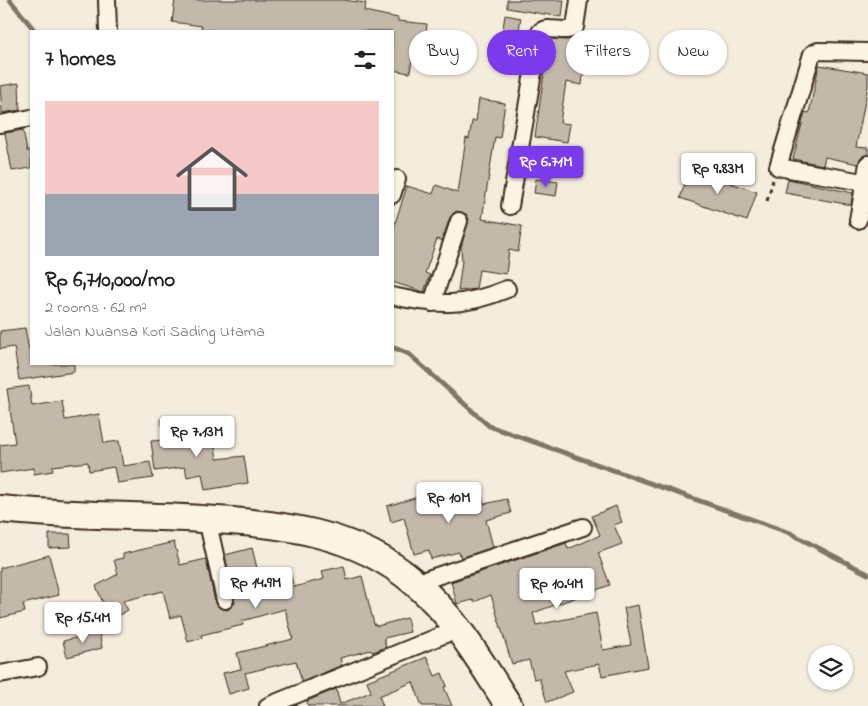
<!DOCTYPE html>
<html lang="en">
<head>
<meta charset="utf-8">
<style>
  :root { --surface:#fff; --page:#f6f6f6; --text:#222; --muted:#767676; --line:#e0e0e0; --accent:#7c3aed }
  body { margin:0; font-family:"Indie Flower",sans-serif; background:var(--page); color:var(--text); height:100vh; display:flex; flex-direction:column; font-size:19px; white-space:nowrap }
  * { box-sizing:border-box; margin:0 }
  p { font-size:16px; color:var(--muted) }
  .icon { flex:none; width:28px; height:28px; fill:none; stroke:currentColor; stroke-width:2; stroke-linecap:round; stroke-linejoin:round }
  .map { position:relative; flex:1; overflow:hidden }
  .drawer { position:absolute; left:30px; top:30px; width:364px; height:335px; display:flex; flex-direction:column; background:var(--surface); border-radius:0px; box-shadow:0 1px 4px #0004 }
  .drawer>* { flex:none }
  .guide { position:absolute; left:409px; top:30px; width:384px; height:45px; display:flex; gap:10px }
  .controls { position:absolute; left:808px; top:645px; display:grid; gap:10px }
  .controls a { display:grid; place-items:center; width:45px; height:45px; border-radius:50%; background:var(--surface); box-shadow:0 1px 4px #0004; font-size:25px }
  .price { position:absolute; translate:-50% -42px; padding:0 11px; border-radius:5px; background:#fff; color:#222; font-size:16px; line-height:32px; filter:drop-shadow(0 1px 2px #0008) }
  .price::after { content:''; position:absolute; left:50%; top:30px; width:15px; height:11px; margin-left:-8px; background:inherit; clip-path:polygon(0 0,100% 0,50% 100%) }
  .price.selected { background:var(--accent); color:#fff }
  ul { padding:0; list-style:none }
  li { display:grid; align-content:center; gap:10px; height:265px; padding:0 15px }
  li+li { border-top:1px solid var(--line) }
  li span { display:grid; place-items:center; height:155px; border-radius:0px; color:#555 }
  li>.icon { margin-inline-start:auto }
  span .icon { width:90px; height:90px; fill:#fffc; stroke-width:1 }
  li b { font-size:21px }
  h2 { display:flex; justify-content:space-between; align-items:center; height:60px; padding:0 15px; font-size:21px }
  .chip { padding:0 18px; border-radius:22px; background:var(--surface); box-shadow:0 1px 4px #0004; font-size:18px; line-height:45px }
  .chip.selected { background:var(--accent); color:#fff }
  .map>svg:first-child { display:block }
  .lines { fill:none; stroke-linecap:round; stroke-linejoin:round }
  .stream { stroke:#817466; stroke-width:5 }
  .building { fill:#c3b9aa; stroke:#3b2a1e }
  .minor-casing { stroke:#3b2a1e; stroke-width:20 }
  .trunk-casing { stroke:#3b2a1e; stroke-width:30 }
  .path { stroke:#3b2a1e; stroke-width:3; stroke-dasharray:5 4; stroke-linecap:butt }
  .minor { stroke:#fcf5e5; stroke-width:16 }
  .trunk { stroke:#fcf5e5; stroke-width:26 }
</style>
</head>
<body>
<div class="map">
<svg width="868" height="706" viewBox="0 0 868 706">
  <rect width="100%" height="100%" fill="#f4eddd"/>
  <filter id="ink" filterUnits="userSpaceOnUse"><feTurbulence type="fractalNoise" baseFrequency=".02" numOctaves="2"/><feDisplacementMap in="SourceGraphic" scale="10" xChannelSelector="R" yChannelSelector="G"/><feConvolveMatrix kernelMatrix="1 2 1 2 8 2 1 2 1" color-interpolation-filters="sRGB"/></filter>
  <g filter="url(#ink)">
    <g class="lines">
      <path class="stream" d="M10,0L35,31
        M392,347L409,354L489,426L790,533L868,574"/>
    </g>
    <path class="building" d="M175,0H343L366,3L364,11L398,18V21L427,24L425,46L414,45L410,73L392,70V31H215L201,29L202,26L172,22Z
      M507,0H564L562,17L507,8Z
      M505,15L521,18L515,54H518L516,70L497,67Z
      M579,37L574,65L584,66L582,85L566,82L560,123L570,124L567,142L535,137L549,39L567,40Z
      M819,65L868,73V86L856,147L868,148V154L861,157L858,164L825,157L823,165L793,159L805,112L809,113Z
      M19,83L20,110L2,113L0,86Z
      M479,99L505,103L500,138L495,137L482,219L522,226L518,252L509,250L506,274L479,270L476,289L458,291L462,261L461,247L469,219L466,214L456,211L450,217L442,241L437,239L425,273L430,275L424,292L392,282V233L407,186L433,194L436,185L458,193L466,138L469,139L472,121H476Z
      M23,130L27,151H31V168L12,171L5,133Z
      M690,169L757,192L747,221L680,198Z
      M536,179L558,182L556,196L534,193Z
      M788,179L853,193L851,205L785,193Z
      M25,328L29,350H31V364H74V372L19,380L14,347L0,349V331Z
      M29,386L32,406L62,401L65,420L99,414L104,443L119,441L123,466L150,462L153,478L117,483L114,467L89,471L88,462L52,466L53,471L34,474V468L0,473V445L15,443L7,389Z
      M176,417L179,439L213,434L217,459L244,456L248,483L205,490L202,474L187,477L185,467L155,471L151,441L164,440L161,419Z
      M480,488L484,504L507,499L511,513L486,520L493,547L461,558L459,552L431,559L429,550L414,554L404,518L391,522L387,506L425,495L429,509L469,499L467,491Z
      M616,506L622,522L614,525L622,544L598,553L610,585L533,613L536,625L596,613L603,650L631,645L624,608L638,605L648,667L602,676L599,664L564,671L573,692L547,702L539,678L534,679L529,660L512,664L491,595L474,602L473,600L457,604L451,582L566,543L568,549L596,537L600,535L592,516Z
      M49,534H70L71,547L49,548Z
      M174,542L180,565L206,559L215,602L222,609L228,610L235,603L225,555L252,548L258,572L265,570L266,575L289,570L294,587L324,579L322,571L344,566L347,580L362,576L374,624L377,626L407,618L410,632L384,638L386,647L378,650L372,652L371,650L340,658L342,665L302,682L296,661L245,673L249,688L229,694L223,673L241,669L237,653L293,639L285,609L242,621L243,625L201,635L202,638L188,642L181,615L170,618L163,591L123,601L128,610L110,620L96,586L118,574L114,560L123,558V554Z
      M49,555L59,595L23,604L25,612L0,618V568Z
      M99,632L102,648L67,657L63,641Z
      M427,657L435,676L442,673L447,686L444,687L452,706H422L413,682L379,696L383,706H308L307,701L336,689L340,704L371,692L367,681Z"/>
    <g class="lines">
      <g class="minor-casing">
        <path id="minor" d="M107,0L108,31
          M868,52L818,51L812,54L778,167L868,183
          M0,124L31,118
          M392,195L397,179
          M510,206L540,32C548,24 565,35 575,27L579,0
          M858,220L868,164
          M392,296C438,306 464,307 507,289
          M432,303L459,221
          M207,519L225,600
          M416,583L583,527
          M0,674L38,667
          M268,706L460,628"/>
      </g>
      <g class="trunk-casing">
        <path id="trunk" d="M0,509C67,516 134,515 201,519C276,523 356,531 415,583C456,618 480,661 509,706"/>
      </g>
      <path class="path" d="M767,201L773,180"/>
      <use href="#minor" class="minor"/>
      <use href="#trunk" class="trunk"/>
    </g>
  </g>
</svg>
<div class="controls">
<a><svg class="icon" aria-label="layers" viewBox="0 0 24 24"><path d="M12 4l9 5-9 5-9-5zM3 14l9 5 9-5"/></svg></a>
</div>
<b class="price selected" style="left:546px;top:188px">Rp 6.71M</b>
<b class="price" style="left:718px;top:195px">Rp 9.83M</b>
<b class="price" style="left:197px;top:458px">Rp 7.13M</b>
<b class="price" style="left:449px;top:524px">Rp 10M</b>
<b class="price" style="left:256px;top:609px">Rp 14.9M</b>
<b class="price" style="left:557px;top:610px">Rp 10.4M</b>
<b class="price" style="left:83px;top:644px">Rp 15.4M</b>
<div class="guide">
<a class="chip">Buy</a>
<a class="chip selected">Rent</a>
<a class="chip">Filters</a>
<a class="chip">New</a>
</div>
<section class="drawer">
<h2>7 homes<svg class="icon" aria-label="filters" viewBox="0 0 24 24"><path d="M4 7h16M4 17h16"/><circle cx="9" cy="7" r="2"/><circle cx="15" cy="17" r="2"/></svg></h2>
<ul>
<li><span style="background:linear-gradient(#f6c9c9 60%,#9aa5b1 0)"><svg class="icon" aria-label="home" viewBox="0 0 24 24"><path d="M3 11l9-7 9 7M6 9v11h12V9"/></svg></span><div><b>Rp 6,710,000/mo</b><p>2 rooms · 62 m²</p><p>Jalan Nuansa Kori Sading Utama</p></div></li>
</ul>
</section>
</div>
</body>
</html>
